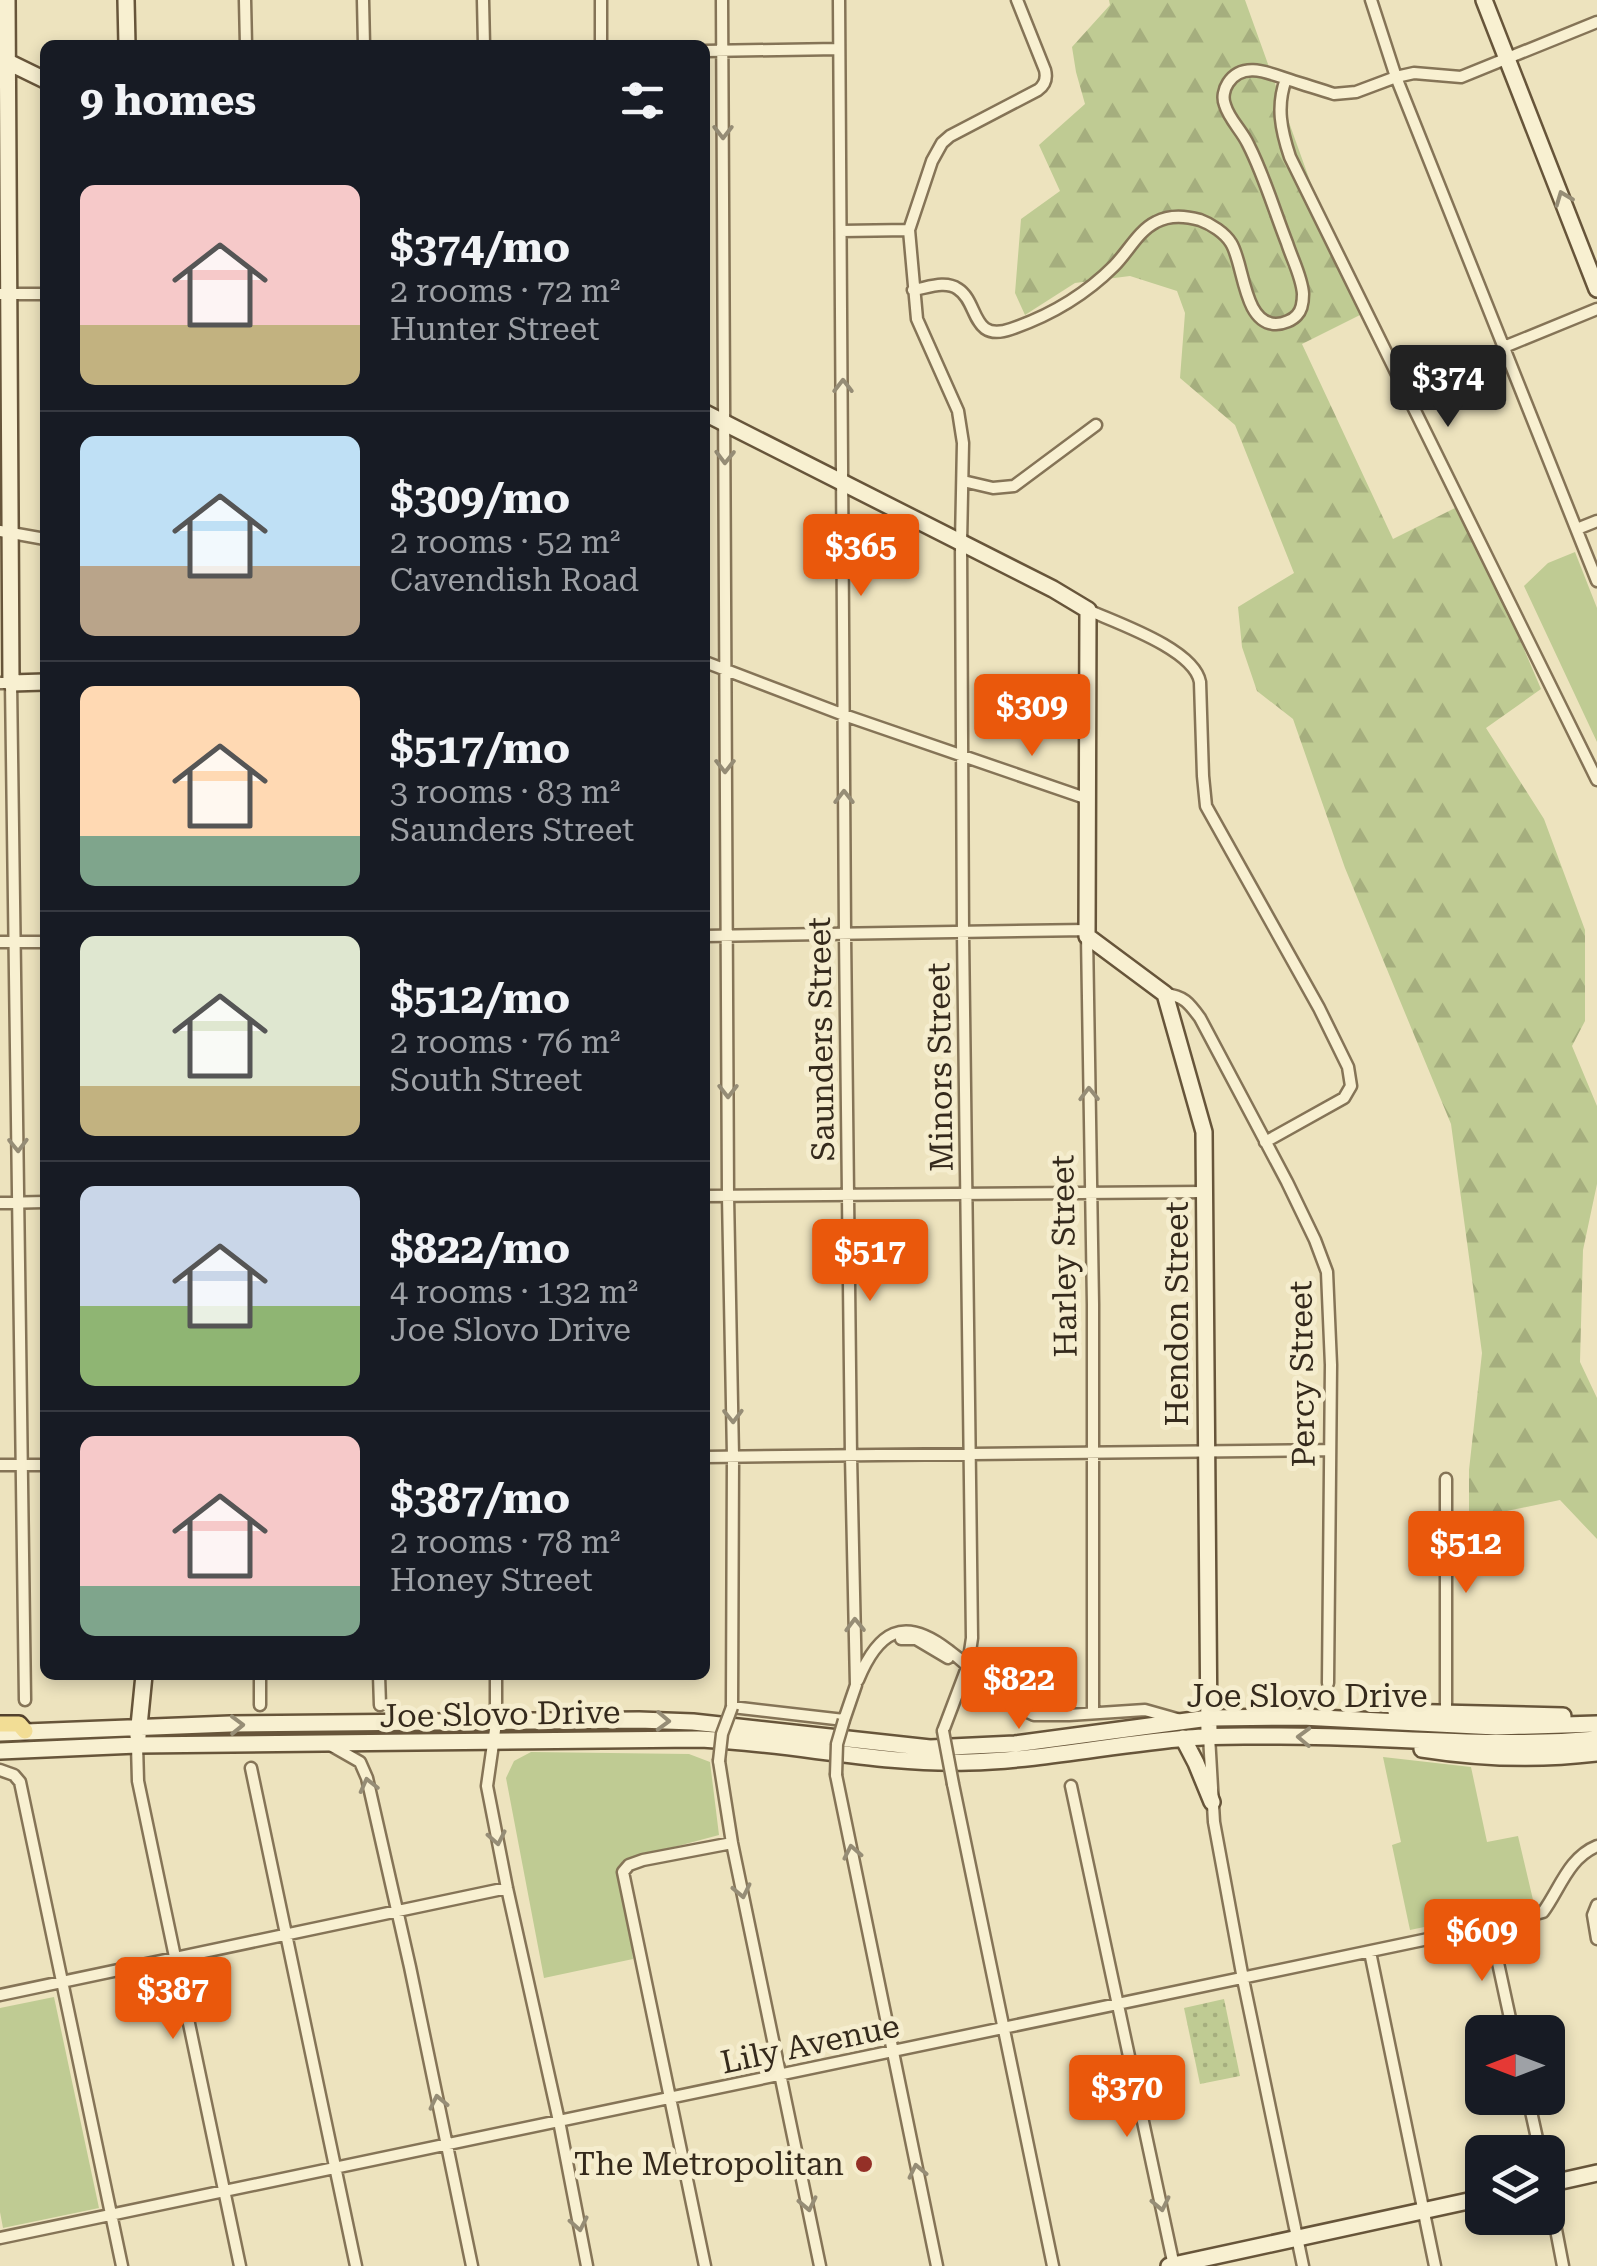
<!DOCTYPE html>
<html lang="en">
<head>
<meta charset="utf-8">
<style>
  :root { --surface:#171b24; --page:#242831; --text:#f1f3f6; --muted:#9ea1a6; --line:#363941; --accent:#ea580c }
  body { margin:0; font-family:"Roboto Serif",serif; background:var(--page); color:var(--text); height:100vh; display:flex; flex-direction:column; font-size:38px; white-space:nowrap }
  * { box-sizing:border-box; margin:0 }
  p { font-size:32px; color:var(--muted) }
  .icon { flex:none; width:55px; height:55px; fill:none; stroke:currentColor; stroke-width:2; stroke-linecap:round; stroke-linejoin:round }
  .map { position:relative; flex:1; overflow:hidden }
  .details { position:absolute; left:40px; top:40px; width:670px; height:1640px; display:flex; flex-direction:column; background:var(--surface); border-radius:15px; box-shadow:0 5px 15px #0003 }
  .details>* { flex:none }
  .needle { width:65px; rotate:270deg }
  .fabs { position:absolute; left:1465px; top:2015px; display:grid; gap:20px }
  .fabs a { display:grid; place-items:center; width:100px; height:100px; border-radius:15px; background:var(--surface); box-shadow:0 5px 15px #0003; font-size:50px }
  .price { position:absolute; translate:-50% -85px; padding:0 22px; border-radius:10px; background:var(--accent); color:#fff; font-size:32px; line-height:65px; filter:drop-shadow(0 2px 5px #0008) }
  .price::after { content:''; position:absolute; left:50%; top:60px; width:30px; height:22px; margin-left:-15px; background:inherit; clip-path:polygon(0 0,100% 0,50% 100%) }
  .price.selected { background:#222; color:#fff }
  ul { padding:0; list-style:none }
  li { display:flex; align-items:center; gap:30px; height:250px; padding:0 40px }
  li+li { border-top:2px solid var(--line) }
  li span { display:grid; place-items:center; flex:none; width:280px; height:200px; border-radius:15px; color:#555 }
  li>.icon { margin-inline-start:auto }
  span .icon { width:120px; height:120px; fill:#fffc; stroke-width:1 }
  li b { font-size:42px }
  h2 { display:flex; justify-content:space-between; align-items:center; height:120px; padding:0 40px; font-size:42px }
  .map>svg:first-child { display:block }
  .grass { fill:url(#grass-dots) }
  .forest { fill:url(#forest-firs) }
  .park { fill:#bfcb93 }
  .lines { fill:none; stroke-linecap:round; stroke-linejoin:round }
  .street-casing { stroke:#857457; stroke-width:15 }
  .secondary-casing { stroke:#67553a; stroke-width:20 }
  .primary-casing { stroke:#53412c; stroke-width:20 }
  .street { stroke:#f8f0d1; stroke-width:10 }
  .secondary { stroke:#f8f0d1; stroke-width:15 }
  .primary { stroke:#f2dd95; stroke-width:15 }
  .street-bridge-casing { stroke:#857457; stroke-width:15; stroke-linecap:butt }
  .street-bridge { stroke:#f8f0d1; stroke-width:10 }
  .oneway { stroke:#968d76 }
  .poi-dot { fill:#943027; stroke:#f5edce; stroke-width:4 }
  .labels { text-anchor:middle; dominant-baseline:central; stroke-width:10; stroke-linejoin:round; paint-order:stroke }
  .street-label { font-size:32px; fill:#352a1c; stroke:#f5edce }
  .poi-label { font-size:32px; fill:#352a1c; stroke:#f5edce; text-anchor:end }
</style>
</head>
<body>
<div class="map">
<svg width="1597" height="2266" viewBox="0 0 1597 2266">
  <defs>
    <pattern id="grass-dots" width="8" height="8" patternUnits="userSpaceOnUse" patternTransform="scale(2.5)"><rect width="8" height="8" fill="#bfcb93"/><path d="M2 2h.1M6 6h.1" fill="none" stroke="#a5ae7e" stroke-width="1.8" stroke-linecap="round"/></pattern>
    <pattern id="forest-firs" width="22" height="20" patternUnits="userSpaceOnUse" patternTransform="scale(2.5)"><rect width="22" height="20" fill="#bfcb93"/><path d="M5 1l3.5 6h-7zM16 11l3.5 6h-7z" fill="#a5ae7e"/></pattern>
  </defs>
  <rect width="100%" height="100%" fill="#ede3be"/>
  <path class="grass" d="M1224,1999L1240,2076L1200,2084L1184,2008Z"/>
  <path class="forest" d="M1109,0H1245L1338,259L1368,311L1302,344L1393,539L1457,507L1490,570L1541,689L1486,728L1544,819L1585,930V1021L1572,1046L1597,1106V1184L1583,1250L1580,1362L1597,1398V1539L1560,1500L1469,1519V1470L1482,1353L1451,1124L1345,868L1293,719L1257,691L1242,647L1238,607L1294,573L1235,425L1180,378L1185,313L1177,291L1130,276L1075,283L1025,315L1015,293L1021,219L1060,191L1039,145L1085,104L1076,72L1072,47L1110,5Z"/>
  <path class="park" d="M1575,552L1597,608V742L1524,586L1548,563Z
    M531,1752L689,1754L710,1762L719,1835L622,1861L633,1959L544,1978L506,1778L514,1761Z
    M1383,1757L1471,1767L1487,1842L1518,1836L1534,1904L1410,1930L1392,1845L1401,1842Z
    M54,1997L99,2208L3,2228L0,2212V2008Z"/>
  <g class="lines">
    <g class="street-casing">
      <path id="street" d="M245,0L246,45
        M363,0L364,45
        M483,0L484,45
        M601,0V45
        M722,0L728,1196L733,1456L732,1707L844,1720L856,1685L851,1456L845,934L839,0
        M1371,0L1396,77L1597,581
        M705,51L839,49
        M1286,79C1276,106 1281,130 1290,157L1597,780
        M841,231L909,230
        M913,290C927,288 945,280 958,289C979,302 971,343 1011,329C1049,316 1086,294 1114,266C1128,252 1138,231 1156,222C1169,215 1186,216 1200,220C1211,224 1225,233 1231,243C1244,263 1243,324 1276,324C1283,324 1293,320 1297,315C1302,310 1303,301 1303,294C1302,277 1292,259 1287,243C1274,210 1264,175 1248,144C1242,131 1229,119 1225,105C1222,98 1224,89 1228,83C1243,60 1271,74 1290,80C1305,85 1319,89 1334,94L1356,92L1396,77L1414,73L1461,77L1597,22
        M0,294H45
        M1504,347L1597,309
        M963,481L993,488L1014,486L1096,425
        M1577,529L1597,521
        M0,531L45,539
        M1088,610C1117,623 1194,649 1200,682L1203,776L1206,806L1319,1008L1348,1067L1351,1086L1344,1098L1265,1142
        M705,662L844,715L1088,799
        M0,683H11L25,1700
        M705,936L1087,930
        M1087,936L1093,1304V1713
        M0,942H45
        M1165,994C1184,996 1189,1003 1200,1018L1287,1182L1315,1240L1327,1272L1331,1365L1328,1683
        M705,1196L1204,1192
        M0,1203L45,1202
        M705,1457L1329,1450
        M0,1465H45
        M1446,1479V1713
        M901,1639H916L948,1658
        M260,1675V1705
        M379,1675L380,1705
        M496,1675V1723L487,1786L507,1888L559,2121L587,2266
        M858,1680C878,1632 903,1615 948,1650C956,1656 965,1662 971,1671L1015,1706L1034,1715H1069L1145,1710L1177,1719
        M943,1731L968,1665L972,1638L963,933L961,543L963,443L958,411L917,319L909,230L932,161L942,143L950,136L1038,90C1045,85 1047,78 1045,70L1017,0
        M1209,1736L1214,1822L1243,1979L1303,2266
        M137,1745L138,1781L240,2266
        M332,1746L360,1762L367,1778L410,1967L472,2266
        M719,1761L732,1843L820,2266
        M251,1768L356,2266
        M0,1770L14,1775L20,1782L122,2266
        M836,1775L937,2266
        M953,1784L1053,2266
        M1071,1786L1174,2266
        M1597,1905L1593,1915L1597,1939
        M1490,1926L1513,2032
        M1370,1952L1435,2266
        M0,1995L507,1888
        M1528,2098L1540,2152
        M1548,2188L1563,2266
        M0,2238L1490,1926L1543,1912C1560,1889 1568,1858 1597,1846
        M705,2266L623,1872L629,1865L643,1860L732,1843"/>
    </g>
    <g class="secondary-casing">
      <path id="secondary" d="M7,0L11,683L45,682
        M126,0L127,45
        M1484,0L1597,289
        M8,62L45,80
        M705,413L1053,589L1088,610L1087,936L1165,994L1204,1132L1209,1736
        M1396,1712L1563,1716
        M0,1733L230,1724L639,1720L693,1722L930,1748L1015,1744L1209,1718L1302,1717L1496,1727L1597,1724
        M138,1736L144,1675
        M1183,1738L1196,1763L1212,1802
        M1422,1749C1479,1758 1540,1760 1597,1753
        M0,1751L137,1745L698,1739C789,1742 878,1765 969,1762C1043,1760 1115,1744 1188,1738C1216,1735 1243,1736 1271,1736C1380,1735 1488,1749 1597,1739
        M1548,2184L1597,2173
        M1169,2266L1482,2198"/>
    </g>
    <g class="primary-casing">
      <path id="primary" d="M0,1724H19L25,1731"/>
    </g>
    <use href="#street" class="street"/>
    <use href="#secondary" class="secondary"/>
    <use href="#primary" class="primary"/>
    <g class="street-bridge-casing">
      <path id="street-bridge" d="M943,1731L953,1784
        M719,1761L722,1734L732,1707
        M836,1775L837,1744L844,1720"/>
    </g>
    <use href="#street-bridge" class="street-bridge"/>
  </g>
  <defs><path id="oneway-chevron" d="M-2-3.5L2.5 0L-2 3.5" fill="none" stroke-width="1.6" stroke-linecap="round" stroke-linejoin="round" transform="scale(2.5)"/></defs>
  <g class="oneway">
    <use href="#oneway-chevron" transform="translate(723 132) rotate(90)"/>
    <use href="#oneway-chevron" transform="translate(1563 198) rotate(-111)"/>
    <use href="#oneway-chevron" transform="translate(843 386) rotate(-90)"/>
    <use href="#oneway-chevron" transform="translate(725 457) rotate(91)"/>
    <use href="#oneway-chevron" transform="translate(725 766) rotate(90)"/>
    <use href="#oneway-chevron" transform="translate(844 797) rotate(-90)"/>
    <use href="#oneway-chevron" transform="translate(728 1091) rotate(90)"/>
    <use href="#oneway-chevron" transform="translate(1089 1094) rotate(-91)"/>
    <use href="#oneway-chevron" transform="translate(18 1145) rotate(89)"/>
    <use href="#oneway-chevron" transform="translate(733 1416) rotate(89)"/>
    <use href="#oneway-chevron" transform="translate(855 1625) rotate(-91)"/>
    <use href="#oneway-chevron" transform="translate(663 1721) rotate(2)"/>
    <use href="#oneway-chevron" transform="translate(237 1725) rotate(-1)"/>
    <use href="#oneway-chevron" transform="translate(1304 1737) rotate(-178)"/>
    <use href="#oneway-chevron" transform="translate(368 1785) rotate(-104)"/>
    <use href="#oneway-chevron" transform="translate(497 1838) rotate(79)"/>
    <use href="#oneway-chevron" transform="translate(852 1852) rotate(-101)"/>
    <use href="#oneway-chevron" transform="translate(742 1891) rotate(78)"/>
    <use href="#oneway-chevron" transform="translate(438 2102) rotate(-102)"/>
    <use href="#oneway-chevron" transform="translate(917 2171) rotate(-102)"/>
    <use href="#oneway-chevron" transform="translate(808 2204) rotate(78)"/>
    <use href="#oneway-chevron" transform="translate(1161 2204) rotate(78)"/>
    <use href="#oneway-chevron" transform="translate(579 2224) rotate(79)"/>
  </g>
  <circle class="poi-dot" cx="864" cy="2164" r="10"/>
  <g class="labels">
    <g class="street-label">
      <text transform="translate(821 1039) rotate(-91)">Saunders Street</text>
      <text transform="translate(940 1067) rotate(-91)">Minors Street</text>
      <text transform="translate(1064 1256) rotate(-91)">Harley Street</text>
      <text transform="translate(1177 1314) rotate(-90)">Hendon Street</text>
      <text transform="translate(1302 1374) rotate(-91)">Percy Street</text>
      <text x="1307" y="1696">Joe Slovo Drive</text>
      <text transform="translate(500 1714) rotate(-1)">Joe Slovo Drive</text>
      <text transform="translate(810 2044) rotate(-12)">Lily Avenue</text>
    </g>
    <g class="poi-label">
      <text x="844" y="2164">The Metropolitan</text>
    </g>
  </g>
</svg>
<div class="fabs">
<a><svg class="needle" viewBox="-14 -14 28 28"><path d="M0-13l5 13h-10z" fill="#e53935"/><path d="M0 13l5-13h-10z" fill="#9ea1a6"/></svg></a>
<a><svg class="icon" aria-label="layers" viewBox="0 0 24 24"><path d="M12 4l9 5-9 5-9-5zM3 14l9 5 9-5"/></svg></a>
</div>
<b class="price selected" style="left:1448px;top:430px">$374</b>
<b class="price" style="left:861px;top:599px">$365</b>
<b class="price" style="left:1032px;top:759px">$309</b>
<b class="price" style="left:870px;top:1304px">$517</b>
<b class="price" style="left:1466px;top:1596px">$512</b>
<b class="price" style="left:1019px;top:1732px">$822</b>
<b class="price" style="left:1482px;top:1984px">$609</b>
<b class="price" style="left:173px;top:2042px">$387</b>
<b class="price" style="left:1127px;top:2140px">$370</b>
<section class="details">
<h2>9 homes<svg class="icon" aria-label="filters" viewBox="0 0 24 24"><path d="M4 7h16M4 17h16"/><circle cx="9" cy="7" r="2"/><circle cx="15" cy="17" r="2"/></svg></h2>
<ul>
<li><span style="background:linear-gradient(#f6c9c9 70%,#c2b280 0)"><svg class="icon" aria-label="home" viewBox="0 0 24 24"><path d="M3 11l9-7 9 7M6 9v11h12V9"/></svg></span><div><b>$374/mo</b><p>2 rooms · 72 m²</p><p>Hunter Street</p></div></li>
<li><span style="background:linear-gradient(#bfe0f5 65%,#b9a48a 0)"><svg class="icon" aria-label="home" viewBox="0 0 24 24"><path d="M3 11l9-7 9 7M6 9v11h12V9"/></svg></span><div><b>$309/mo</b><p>2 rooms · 52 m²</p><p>Cavendish Road</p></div></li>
<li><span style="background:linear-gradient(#ffd9b3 75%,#7fa58c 0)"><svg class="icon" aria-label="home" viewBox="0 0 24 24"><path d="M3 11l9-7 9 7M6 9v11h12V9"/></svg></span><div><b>$517/mo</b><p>3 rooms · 83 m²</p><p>Saunders Street</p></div></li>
<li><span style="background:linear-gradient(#dfe7d0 75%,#c2b280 0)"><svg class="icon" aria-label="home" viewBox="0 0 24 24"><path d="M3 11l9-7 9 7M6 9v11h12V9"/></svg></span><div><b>$512/mo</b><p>2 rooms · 76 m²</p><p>South Street</p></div></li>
<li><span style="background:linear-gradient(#c9d6e8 60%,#8fb573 0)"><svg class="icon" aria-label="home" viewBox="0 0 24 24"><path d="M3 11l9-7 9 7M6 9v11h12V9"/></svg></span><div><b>$822/mo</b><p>4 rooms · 132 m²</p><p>Joe Slovo Drive</p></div></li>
<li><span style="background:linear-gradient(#f6c9c9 75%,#7fa58c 0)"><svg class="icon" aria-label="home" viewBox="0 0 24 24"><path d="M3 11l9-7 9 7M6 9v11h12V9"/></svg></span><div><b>$387/mo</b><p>2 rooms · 78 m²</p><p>Honey Street</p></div></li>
</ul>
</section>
</div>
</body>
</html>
